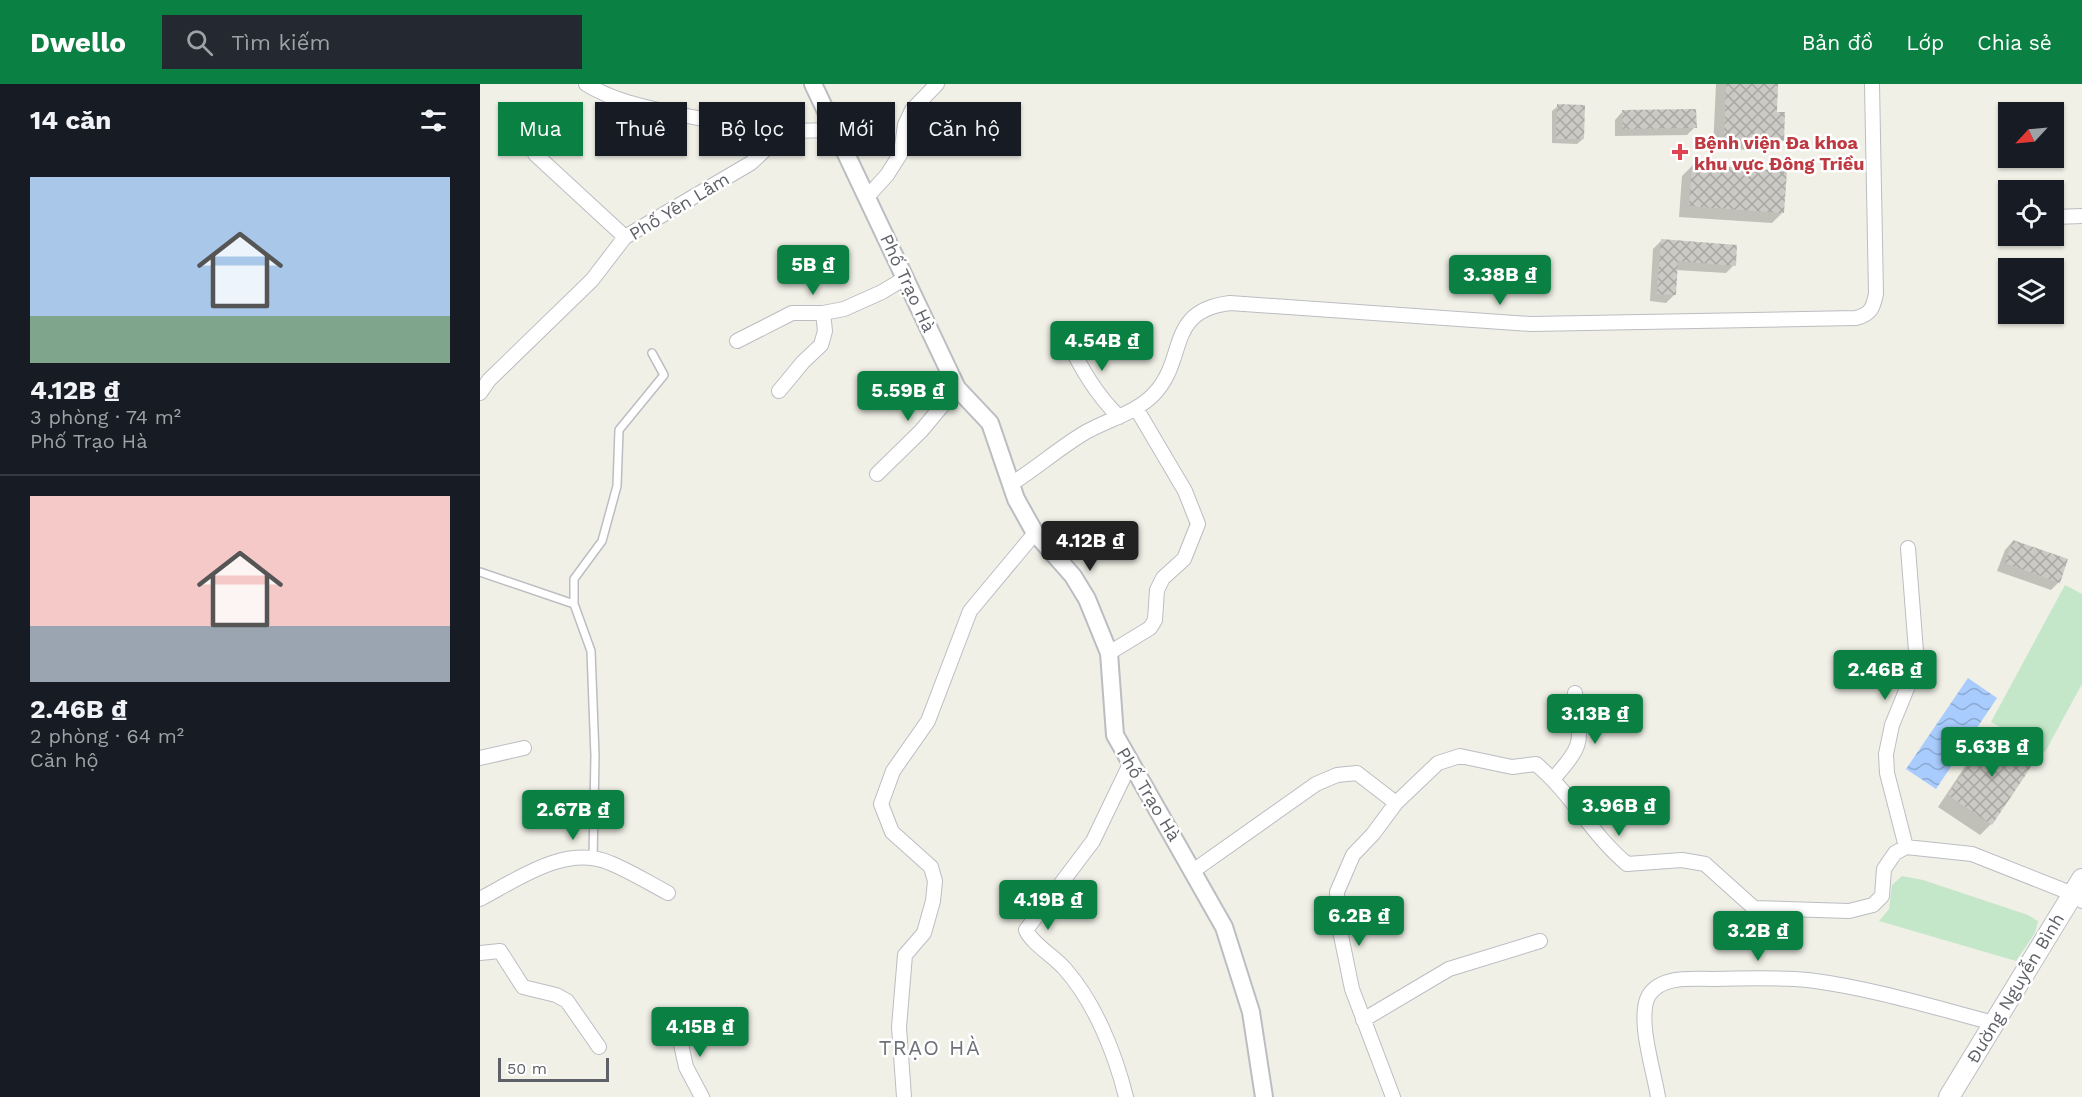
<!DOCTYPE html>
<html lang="vi">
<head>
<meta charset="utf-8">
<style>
  :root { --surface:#171b24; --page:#242831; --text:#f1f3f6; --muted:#9ea1a6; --line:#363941; --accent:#0b8043 }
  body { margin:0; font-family:"Work Sans",sans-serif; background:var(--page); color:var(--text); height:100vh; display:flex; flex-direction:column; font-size:22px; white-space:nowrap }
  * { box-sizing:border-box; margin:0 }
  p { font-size:20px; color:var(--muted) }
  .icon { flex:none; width:33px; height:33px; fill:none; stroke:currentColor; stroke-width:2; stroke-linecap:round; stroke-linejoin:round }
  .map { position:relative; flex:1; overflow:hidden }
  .details { display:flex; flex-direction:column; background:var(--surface); width:480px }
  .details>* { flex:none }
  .hud { position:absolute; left:18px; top:18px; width:570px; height:54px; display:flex; gap:12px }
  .needle { width:39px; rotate:244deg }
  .buttons { position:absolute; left:1518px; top:18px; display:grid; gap:12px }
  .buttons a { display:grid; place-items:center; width:66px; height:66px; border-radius:0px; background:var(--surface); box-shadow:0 2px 4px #0004; font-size:30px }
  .scale { position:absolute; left:18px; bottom:15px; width:111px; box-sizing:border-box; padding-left:6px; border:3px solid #5e6167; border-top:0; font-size:16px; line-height:21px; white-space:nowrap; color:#5e6167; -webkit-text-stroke:4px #fff; paint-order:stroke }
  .price { position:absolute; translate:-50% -51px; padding:0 14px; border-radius:6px; background:var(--accent); color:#fff; font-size:20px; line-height:39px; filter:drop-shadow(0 2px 3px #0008) }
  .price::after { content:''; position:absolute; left:50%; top:36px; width:18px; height:14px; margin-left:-9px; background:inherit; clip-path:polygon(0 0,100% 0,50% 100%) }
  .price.active { background:#222; color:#fff }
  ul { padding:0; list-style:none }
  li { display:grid; align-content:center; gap:12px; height:318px; padding:0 30px }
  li+li { border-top:2px solid var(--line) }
  li span { display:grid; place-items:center; height:186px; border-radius:0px; color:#555 }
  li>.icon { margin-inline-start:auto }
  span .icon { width:108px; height:108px; fill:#fffc; stroke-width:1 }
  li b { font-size:26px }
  h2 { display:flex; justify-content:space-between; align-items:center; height:72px; padding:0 30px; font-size:26px }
  .tag { padding:0 21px; border-radius:0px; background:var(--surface); box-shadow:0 2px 4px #0004; font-size:21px; line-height:54px }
  .tag.active { background:var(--accent); color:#fff }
  header { display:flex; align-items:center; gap:36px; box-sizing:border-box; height:84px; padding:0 30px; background:var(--accent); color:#fff }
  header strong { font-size:28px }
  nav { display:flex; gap:33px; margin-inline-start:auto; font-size:21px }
  .search { width:420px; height:54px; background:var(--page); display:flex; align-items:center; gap:15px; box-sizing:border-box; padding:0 21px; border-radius:0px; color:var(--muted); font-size:22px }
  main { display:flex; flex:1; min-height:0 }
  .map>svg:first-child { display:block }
  .green { fill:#c4e7c9 }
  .water { fill:url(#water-waves) }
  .shadow { fill:#0003 }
  .building { fill:url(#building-cross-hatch) }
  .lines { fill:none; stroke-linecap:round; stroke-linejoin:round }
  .service-casing { stroke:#bbbdc2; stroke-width:10 }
  .minor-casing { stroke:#bbbdc2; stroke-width:16 }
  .tertiary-casing { stroke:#bbbdc2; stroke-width:20 }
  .secondary-casing { stroke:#bcbec4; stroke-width:22 }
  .service { stroke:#fff; stroke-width:7 }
  .minor { stroke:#fff; stroke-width:14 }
  .tertiary { stroke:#fff; stroke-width:16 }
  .secondary { stroke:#fff; stroke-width:20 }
  .health-dot { fill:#e0444e; stroke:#fff; stroke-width:2 }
  .labels { text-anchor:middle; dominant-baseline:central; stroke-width:5; stroke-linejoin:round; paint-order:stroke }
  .health-label { font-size:18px; font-weight:bold; fill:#be3a42; stroke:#fff; text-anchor:start }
  .street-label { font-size:18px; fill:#5e6167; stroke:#fff }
  .quarter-label { font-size:21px; letter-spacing:1.5px; fill:#6f7379; stroke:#fff }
</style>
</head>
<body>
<header>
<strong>Dwello</strong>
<div class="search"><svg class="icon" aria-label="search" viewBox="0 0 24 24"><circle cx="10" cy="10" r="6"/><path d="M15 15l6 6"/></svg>Tìm kiếm</div>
<nav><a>Bản đồ</a><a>Lớp</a><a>Chia sẻ</a></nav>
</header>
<main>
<section class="details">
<h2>14 căn<svg class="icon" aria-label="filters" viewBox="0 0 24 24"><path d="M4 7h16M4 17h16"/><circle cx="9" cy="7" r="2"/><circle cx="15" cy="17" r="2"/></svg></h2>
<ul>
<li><span style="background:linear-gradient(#a9c7e8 75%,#7fa58c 0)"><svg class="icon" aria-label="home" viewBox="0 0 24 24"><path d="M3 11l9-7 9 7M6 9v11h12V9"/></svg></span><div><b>4.12B ₫</b><p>3 phòng · 74 m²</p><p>Phố Trạo Hà</p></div></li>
<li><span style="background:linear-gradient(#f6c9c9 70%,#9aa5b1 0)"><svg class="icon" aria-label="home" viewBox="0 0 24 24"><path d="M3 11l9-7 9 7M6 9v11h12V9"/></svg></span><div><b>2.46B ₫</b><p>2 phòng · 64 m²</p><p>Căn hộ</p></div></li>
</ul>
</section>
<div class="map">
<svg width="1602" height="1013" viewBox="0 0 1602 1013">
  <defs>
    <pattern id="water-waves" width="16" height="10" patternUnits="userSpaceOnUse" patternTransform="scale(1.5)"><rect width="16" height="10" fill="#a8ccfe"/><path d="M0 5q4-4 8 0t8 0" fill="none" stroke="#8ca9d1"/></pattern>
    <pattern id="building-cross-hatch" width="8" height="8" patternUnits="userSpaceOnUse" patternTransform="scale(1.5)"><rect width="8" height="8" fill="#cccac4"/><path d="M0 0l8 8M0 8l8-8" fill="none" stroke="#a9a7a3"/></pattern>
  </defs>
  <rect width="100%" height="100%" fill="#f0f0e7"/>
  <path class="green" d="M1585,501L1602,510V600L1565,668L1511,638Z
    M1422,792L1443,796L1548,831L1558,837L1555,849L1536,877L1399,837L1409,825L1412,801Z"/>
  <path class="water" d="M1488,594L1517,614L1456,705L1426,685Z"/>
  <path class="shadow" d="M1236,0H1297L1295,29L1302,56L1291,67L1233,64Z
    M1078,22L1103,55L1097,60L1072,59V27Z
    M1143,27L1215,43L1207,51L1135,52V36Z
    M1213,81L1303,128L1292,139L1199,133L1202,92Z
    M1181,157L1254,181L1246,189L1196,186L1195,210L1186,219L1170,217L1173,165Z
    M1533,457L1579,498L1571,506L1517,487L1525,466Z
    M1511,649V740L1500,751L1458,723L1500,660Z"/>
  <path class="building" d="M1246,0H1298L1297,28H1305L1304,57L1244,54Z
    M1077,20L1105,21L1104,55H1076Z
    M1216,25L1217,44L1143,45L1142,26Z
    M1212,80L1307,87L1304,129L1209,122Z
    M1181,155L1257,161L1256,182L1198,177L1196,211L1177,210Z
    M1533,456L1588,475L1580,499L1525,479Z
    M1511,647L1555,677L1512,741L1468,711Z"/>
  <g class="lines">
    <g class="service-casing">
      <path id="service" d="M0,488L94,520
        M113,775L115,672L111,567L94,520V495L122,457L137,402L139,346L184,291L172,269"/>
    </g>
    <g class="minor-casing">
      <path id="minor" d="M106,0C135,18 169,24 202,31C254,41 303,51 356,45
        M55,70L145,153
        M388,112L407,91L421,69L425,41L432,26L457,0
        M1574,133L1602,132
        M257,257L312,229H343L364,225L402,208L425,194
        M588,257C602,286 616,310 639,333
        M299,307L323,278L341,261L345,247L343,229
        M0,309L9,296L112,196L145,153L271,79L305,47
        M397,390L441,347L477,304
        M531,400C557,384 580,363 606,348C629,335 656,329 674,310C708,274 685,227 750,219L1051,240L1376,234C1391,230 1393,224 1396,210L1392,0
        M629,569L670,544L675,536L677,506L683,494L704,475L718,440L705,407L656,324
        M0,674L44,664
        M1073,695C1107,658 1100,656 1095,609
        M1426,763L1407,689L1406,670L1412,641L1437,580L1428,464
        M713,787L836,700L857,691L877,689L916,719L958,679L980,672L1032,683L1056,680C1091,709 1112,751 1147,780L1202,776L1225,780L1274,824L1369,827L1393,821L1402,812L1404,785L1415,769L1426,763L1492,770L1593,810L1602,817
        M0,815C38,795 86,760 130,779C150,787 169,799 188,809
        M0,869L20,867L43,903L76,911L87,917L119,963
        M883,936L969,885L1060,857
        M197,942L206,983L222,1013
        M424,1013L419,943L425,871L444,849L453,817L455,797L451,783L412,748L401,720L413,687L448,637L490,527L555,449
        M646,1013C635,969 615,919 585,885C574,872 552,860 546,846L613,757L650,680
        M913,1013L872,905L858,837L857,808L873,771L893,750L916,719
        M1178,1013C1174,987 1156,933 1169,911C1182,891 1213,895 1233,895C1264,894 1296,893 1328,896C1391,904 1453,923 1514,939"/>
    </g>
    <g class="tertiary-casing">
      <path id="tertiary" d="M333,0L477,304L510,339L536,415L555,449L593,492L607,515L629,569L635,651L744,843L771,928L784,1013"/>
    </g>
    <g class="secondary-casing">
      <path id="secondary" d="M1469,1013L1602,795"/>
    </g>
    <use href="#service" class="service"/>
    <use href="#minor" class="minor"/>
    <use href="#tertiary" class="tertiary"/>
    <use href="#secondary" class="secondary"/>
  </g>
  <path class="health-dot" d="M1197 59h6v6h6v6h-6v6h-6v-6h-6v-6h6z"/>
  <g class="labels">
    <g class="health-label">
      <text x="1214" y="58">Bệnh viện Đa khoa<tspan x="1214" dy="21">khu vực Đông Triều</tspan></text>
    </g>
    <g class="street-label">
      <text transform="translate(199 122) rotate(-31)">Phố Yên Lâm</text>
      <text transform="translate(428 199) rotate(65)">Phố Trạo Hà</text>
      <text transform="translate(669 710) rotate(59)">Phố Trạo Hà</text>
      <text transform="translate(1535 904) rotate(-59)">Đường Nguyễn Bình</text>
    </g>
    <g class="quarter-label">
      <text x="450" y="963">TRẠO HÀ</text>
    </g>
  </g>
</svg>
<div class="buttons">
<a><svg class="needle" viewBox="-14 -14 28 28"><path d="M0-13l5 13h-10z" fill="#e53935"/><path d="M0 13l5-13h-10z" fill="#9ea1a6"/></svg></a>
<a><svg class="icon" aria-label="locate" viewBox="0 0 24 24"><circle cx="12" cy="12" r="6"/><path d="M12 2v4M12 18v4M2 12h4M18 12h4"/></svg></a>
<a><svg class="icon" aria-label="layers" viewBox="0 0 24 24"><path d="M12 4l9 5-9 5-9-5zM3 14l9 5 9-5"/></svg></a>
</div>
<div class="scale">50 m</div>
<b class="price" style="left:333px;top:212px">5B ₫</b>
<b class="price" style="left:1020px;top:222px">3.38B ₫</b>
<b class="price" style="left:622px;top:288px">4.54B ₫</b>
<b class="price" style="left:428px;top:338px">5.59B ₫</b>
<b class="price active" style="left:610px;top:488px">4.12B ₫</b>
<b class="price" style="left:1405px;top:617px">2.46B ₫</b>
<b class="price" style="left:1115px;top:661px">3.13B ₫</b>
<b class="price" style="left:1512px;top:694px">5.63B ₫</b>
<b class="price" style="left:1139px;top:753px">3.96B ₫</b>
<b class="price" style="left:93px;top:757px">2.67B ₫</b>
<b class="price" style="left:568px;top:847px">4.19B ₫</b>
<b class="price" style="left:879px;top:863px">6.2B ₫</b>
<b class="price" style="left:1278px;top:878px">3.2B ₫</b>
<b class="price" style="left:220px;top:974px">4.15B ₫</b>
<div class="hud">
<a class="tag active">Mua</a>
<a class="tag">Thuê</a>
<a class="tag">Bộ lọc</a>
<a class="tag">Mới</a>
<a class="tag">Căn hộ</a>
</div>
</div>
</main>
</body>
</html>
